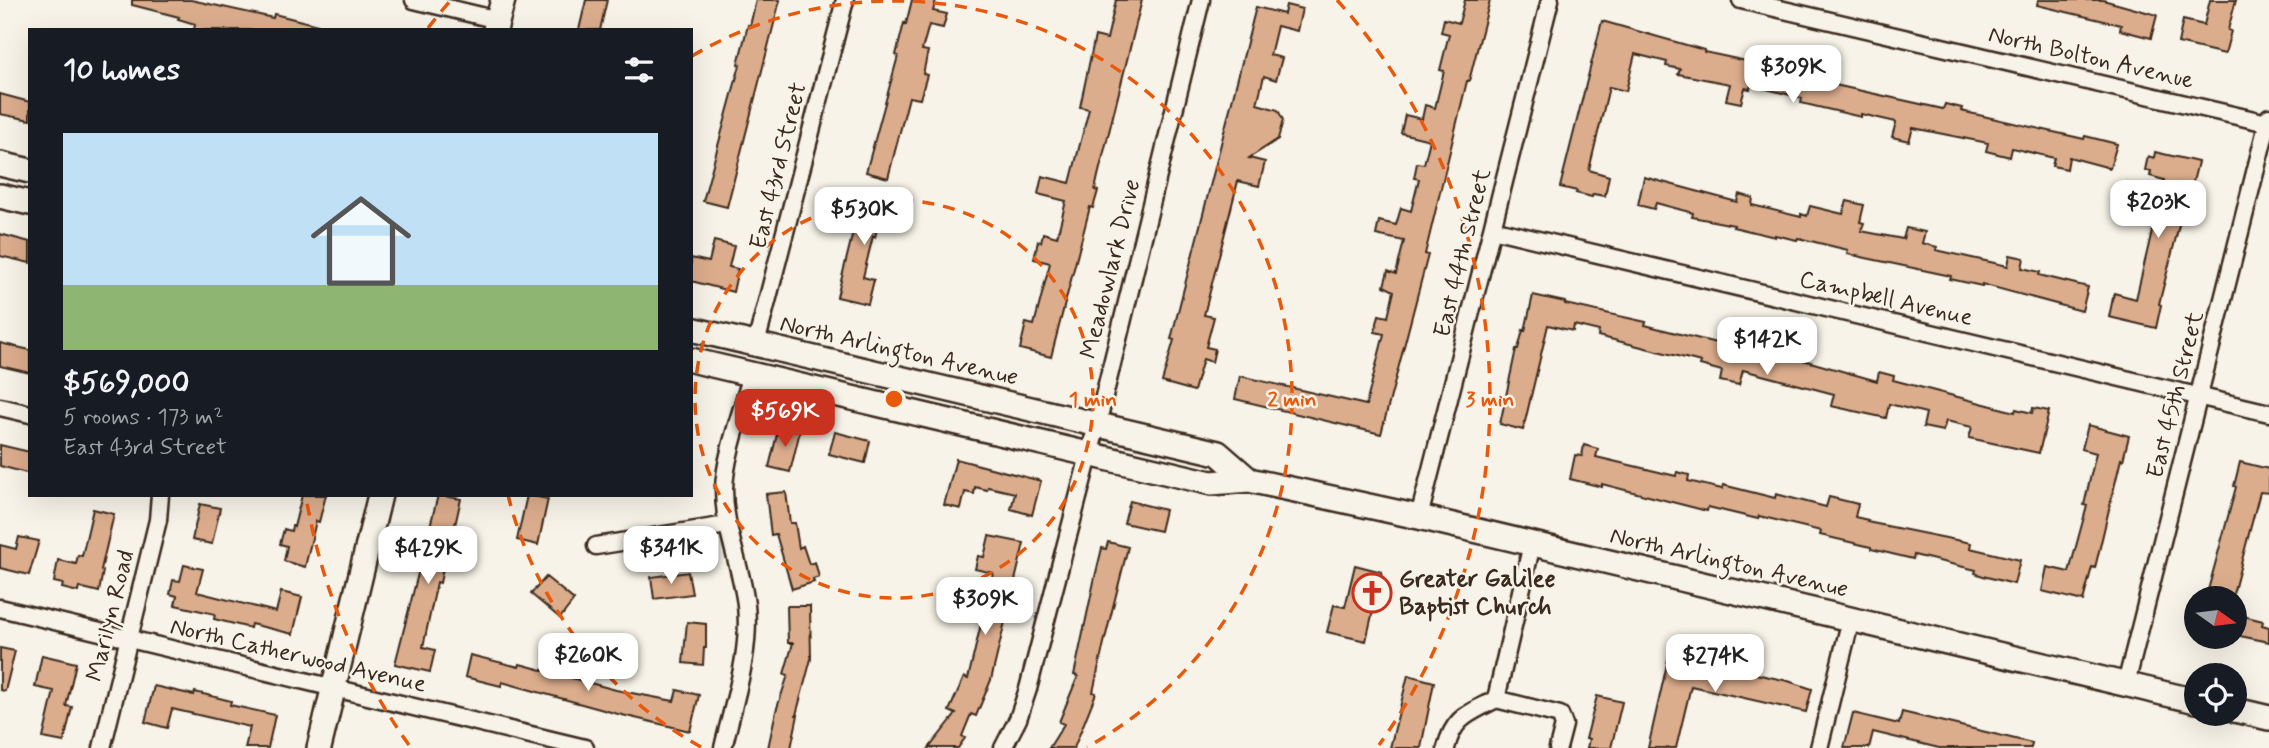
<!DOCTYPE html>
<html lang="en">
<head>
<meta charset="utf-8">
<style>
  :root { --surface:#171b24; --page:#20242c; --text:#f1f3f6; --muted:#9ea1a6; --line:#363941; --accent:#c8321e }
  body { margin:0; font-family:Mynerve,sans-serif; background:var(--page); color:var(--text); height:100vh; display:flex; flex-direction:column; font-size:26px; white-space:nowrap }
  * { box-sizing:border-box; margin:0 }
  p { font-size:23px; color:var(--muted) }
  .icon { flex:none; width:38px; height:38px; fill:none; stroke:currentColor; stroke-width:2; stroke-linecap:round; stroke-linejoin:round }
  .map { position:relative; flex:1; overflow:hidden }
  .panel { position:absolute; left:28px; top:28px; width:665px; height:469px; display:flex; flex-direction:column; background:var(--surface); border-radius:0px; box-shadow:0 7px 28px #0002 }
  .panel>* { flex:none }
  .needle { width:46px; rotate:104deg }
  .tools { position:absolute; left:2184px; top:586px; display:grid; gap:14px }
  .tools a { display:grid; place-items:center; width:63px; height:63px; border-radius:50%; background:var(--surface); box-shadow:0 7px 28px #0002; font-size:35px }
  .price { position:absolute; translate:-50% -60px; padding:0 16px; border-radius:14px; background:#fff; color:#222; font-size:23px; line-height:46px; filter:drop-shadow(0 2px 4px #0008) }
  .price::after { content:''; position:absolute; left:50%; top:42px; width:21px; height:16px; margin-left:-10px; background:inherit; clip-path:polygon(0 0,100% 0,50% 100%) }
  .price.current { background:var(--accent); color:#fff }
  ul { padding:0; list-style:none }
  li { display:grid; align-content:center; gap:14px; height:371px; padding:0 35px }
  li+li { border-top:2px solid var(--line) }
  li span { display:grid; place-items:center; height:217px; border-radius:0px; color:#555 }
  li>.icon { margin-inline-start:auto }
  span .icon { width:126px; height:126px; fill:#fffc; stroke-width:1 }
  li b { font-size:30px }
  h2 { display:flex; justify-content:space-between; align-items:center; height:84px; padding:0 35px; font-size:30px }
  .map>svg:first-child { display:block }
  .building { fill:#dcad8d; stroke:#3b2a1e; stroke-width:2 }
  .lines { fill:none; stroke-linecap:round; stroke-linejoin:round }
  .street-casing { stroke:#3b2a1e; stroke-width:21 }
  .secondary-casing { stroke:#3b2a1e; stroke-width:28 }
  .street { stroke:#f7f3e8; stroke-width:16 }
  .secondary { stroke:#f7f3e8; stroke-width:23 }
  .ring { fill:none; stroke:#e8590c; stroke-width:3.5; stroke-dasharray:12 9 }
  .labels { text-anchor:middle; dominant-baseline:central; stroke-width:5; stroke-linejoin:round; paint-order:stroke }
  .street-label { font-size:24px; fill:#3b2a1e; stroke:#f7f3e8 }
  .poi-label { font-size:24px; font-weight:bold; fill:#3b2a1e; stroke:#f7f3e8; text-anchor:start }
  .centre { fill:#e8590c; stroke:#f7f3e8; stroke-width:3.5 }
  .ring-label { font-size:21px; text-anchor:middle; font-weight:bold; fill:#e8590c; stroke:#f7f3e8; stroke-width:5; stroke-linejoin:round; paint-order:stroke }
</style>
</head>
<body>
<div class="map">
<svg width="2269" height="748" viewBox="0 0 2269 748">
  <rect width="100%" height="100%" fill="#f7f3e8"/>
  <filter id="ink" filterUnits="userSpaceOnUse"><feTurbulence type="fractalNoise" baseFrequency=".0143" numOctaves="2"/><feDisplacementMap in="SourceGraphic" scale="14" xChannelSelector="R" yChannelSelector="G"/><feConvolveMatrix kernelMatrix="1 2 1 2 8 2 1 2 1" color-interpolation-filters="sRGB"/></filter>
  <g filter="url(#ink)">
    <path class="building" d="M132,0H191L273,18L274,14L318,25V30H194L195,24L178,19L179,17L132,5Z
      M586,0H607L600,30H579Z
      M756,0H780L727,207L703,201L740,65L738,64L748,25L750,26Z
      M912,0H936L933,11L947,14L943,28L929,25L922,50L928,51L923,74L927,75L920,99L909,97L888,178L866,172L898,56L896,55L904,23L906,24Z
      M1116,0H1142L1098,176L1095,190L1098,191L1093,208L1090,207L1051,357L1020,349L1026,323L1034,325L1050,263L1034,259L1038,241L1041,242L1043,233L1057,237L1066,201L1038,194L1042,176L1070,183L1089,109L1080,107L1095,36L1107,39Z
      M1465,0H1490L1469,81H1467L1425,254L1428,255L1381,434L1235,399L1240,376L1366,405L1384,334L1375,332L1379,315L1388,317L1394,291L1384,286L1388,271L1396,274L1404,241L1376,235L1379,221L1396,225L1401,208L1411,211L1419,179L1414,178L1417,163L1424,164L1430,140L1401,133L1405,115L1422,119L1425,105L1435,108L1444,71L1440,70L1449,34L1441,32L1444,19L1459,23Z
      M2038,0H2103L2157,15L2151,38L2120,30L2121,25L2037,5Z
      M2210,0H2236L2228,30L2231,31L2225,54L2178,43L2183,20L2204,25Z
      M1286,5L1302,9L1297,31L1277,26L1270,55L1282,58L1276,80L1264,76L1257,104L1278,110L1283,120L1278,139L1249,158L1265,162L1259,186L1238,181L1204,315L1214,317L1206,347L1215,349L1212,362L1203,359L1194,391L1162,382L1174,340L1171,339L1256,7L1284,14Z
      M1602,21L1704,50V52L1798,72L1817,81L1943,109L1945,104L1962,108L1961,111L2084,139L2085,136L2117,144L2110,168L2069,157L2067,169L2052,166L2054,158L2012,148L2010,157L1986,151L1988,143L1913,128L1909,141L1892,137L1896,122L1861,114V117L1801,103L1802,98L1751,85L1750,89L1745,88L1741,103L1726,100L1730,84L1678,74L1680,69L1666,66L1667,62L1635,54L1626,91L1609,87L1589,170L1609,176L1605,196L1593,194L1592,197L1576,193L1577,191L1560,187Z
      M0,94L30,102V120L0,114Z
      M2155,152L2198,162L2192,186H2189L2159,304L2161,305L2156,328L2109,317L2114,293L2136,299L2164,180L2150,176L2151,171L2145,170L2148,156L2154,158Z
      M1644,177L1737,202L1739,194L1753,198L1752,205L1801,217V214L1807,216L1810,206L1843,214L1847,201L1864,205L1860,222L1864,223L1861,231L1903,239L1906,228L1925,232L1922,243L1937,247L1936,250L2008,266L2010,255L2024,258L2022,268L2040,272L2039,275L2088,287L2082,311L1982,284V286L1950,279L1951,276L1847,254L1848,250L1798,238L1797,240L1775,235V237L1733,227L1734,225L1692,217L1693,213L1656,203L1654,209L1638,205Z
      M879,187L898,192L892,215L881,213L875,237L873,236L863,277L874,280L868,304L837,297L861,200L875,203Z
      M0,234L30,242V263L0,256Z
      M714,241L734,246L729,267L738,269L733,292L691,281V258L709,262Z
      M1533,295L1565,302V304L1646,322L1645,325L1688,336L1757,353L1758,348L1789,356L1877,381L1879,372L1894,376L1893,380L2015,412L2016,409L2032,413L2033,408L2049,411L2039,453L1969,438L1972,427L1946,421L1943,431L1923,427L1926,413L1889,404L1886,418L1831,406L1834,394L1743,370L1739,385L1720,381L1722,371L1700,365L1701,362L1598,336L1599,331L1574,325L1573,331L1548,325L1523,430L1500,424L1516,349H1518L1523,330L1525,331Z
      M0,343L30,350V373L0,366Z
      M2088,425L2129,436L2123,460L2121,459L2095,568L2092,567L2083,601L2042,591L2047,567L2069,572L2087,506L2084,505L2096,453L2082,449Z
      M779,426L800,431L790,472L769,467Z
      M835,432L870,441L865,463L829,454Z
      M0,445L30,452V474L0,466Z
      M1584,445L1598,449L1596,457L1676,476L1677,472L1689,475L1688,481L1722,489L1723,485L1775,498L1776,494L1826,507L1829,497L1858,504L1855,517L1868,520L1867,522L1971,543L1970,548L2020,560L2014,584L1983,576L1975,573L1976,570L1914,555L1913,559L1871,549V547L1820,535L1821,531L1759,516L1758,519L1708,507L1707,511L1602,484V487L1570,479L1575,455L1582,456Z
      M956,459L1041,481L1032,515L1011,509L1015,493L988,487L987,490L975,487L974,494L965,492L961,509L944,505Z
      M2240,462L2269,469V493L2260,492L2232,598H2224L2207,594L2236,487L2234,486Z
      M786,492L790,523H795L799,548L803,546L809,564L815,562L819,577L813,579L814,582L792,589L776,534L771,535L766,494Z
      M302,495H326L319,522L316,521L305,567L284,561L287,546L280,544L284,529L291,531L292,526L294,527Z
      M438,495L461,499L453,534H450L440,583L437,582L423,647L435,650L430,672L395,664Z
      M527,495L548,499L538,545L517,540Z
      M1130,501L1165,510L1160,531L1124,523Z
      M200,504L220,508L212,544L192,540Z
      M93,509L114,514L101,570L103,571L99,592L79,587L78,592L62,588L63,584L54,582L58,560L76,564L78,555L82,556Z
      M989,536L1024,543L991,680L976,716L971,714L962,736L965,738L958,748H929L956,714L949,711L964,677L968,679L993,573L975,569L978,556L984,557Z
      M19,537L39,541L29,575L0,568V545L16,549Z
      M1108,542L1128,547L1104,643L1093,692L1096,693L1074,748H1049L1064,724L1059,722L1078,676L1074,675L1095,577L1102,548L1106,549Z
      M184,565L203,569L197,592L276,612L281,592L302,597L293,634L251,624L250,628L214,619L215,614L175,605L177,596L170,594L173,580L180,581Z
      M1355,565L1382,572L1366,641L1327,632L1334,605L1345,607Z
      M688,572L692,594L654,599L651,577Z
      M546,577L574,600L560,618L531,594Z
      M787,606H810L811,659L796,715H798L791,748H768L776,711L788,675L784,674L793,643H788Z
      M2235,614L2263,621L2262,625L2269,627V642L2235,635Z
      M687,622L706,624V648H704L703,665L683,663Z
      M0,648L15,651L5,691L0,690Z
      M42,655L76,663L66,706L72,707L64,742L43,738L54,691L35,687Z
      M470,655L519,667L520,664L616,690L674,701L677,690L699,695L690,731L618,714L502,682L501,686L465,677Z
      M1669,655L1788,681L1812,689L1806,712L1691,686L1676,748H1648Z
      M1408,675L1434,682L1421,748H1390Z
      M154,686L194,695L195,692L231,701L230,705L275,715L268,748H245L250,727L172,709L167,728L145,722Z
      M1597,696L1622,702L1611,748H1587L1589,739H1586Z
      M1902,712L2032,743L2031,748H1939L1873,732L1869,748H1844L1853,713L1899,724Z"/>
    <g class="lines">
      <g class="street-casing">
        <path id="street" d="M414,0L498,20
          M1741,0L2267,123
          M1492,229L2269,413
          M756,344L845,0
          M0,407L30,414
          M1419,517L1550,0
          M596,546L727,525
          M0,608L585,748
          M2126,684L2269,117
          M1496,699L1532,544
          M102,748L158,520L160,495
          M723,748C734,701 751,653 746,605C741,564 724,531 724,489C725,455 743,408 752,374
          M1003,748L1018,719L1028,689L1097,425L1201,0
          M1446,748C1454,716 1469,714 1496,699L1560,715L1564,725L1558,748
          M1819,748L1851,619"/>
      </g>
      <g class="secondary-casing">
        <path id="secondary" d="M495,30L503,0
          M0,164L30,171
          M0,196L30,203
          M691,329L1218,453L1249,480
          M691,360L1211,483L1249,480L1419,517L2196,701
          M2235,710L2269,718
          M319,748L380,495"/>
      </g>
      <use href="#street" class="street"/>
      <use href="#secondary" class="secondary"/>
    </g>
  </g>
  <g class="ring">
    <circle cx="894" cy="399" r="199"/>
    <path d="M701 747A398 398 0 0 1 508 495M692 56A398 398 0 1 1 1087 747"/>
    <path d="M409 745A596 596 0 0 1 306 497M428 28A596 596 0 0 1 451 0M1337 0A596 596 0 0 1 1379 745"/>
  </g>
  <defs>
    <g id="church-ring" transform="scale(2.0125)"><circle r="9.5" fill="#f7f3e8" stroke="#c8321e" stroke-width="1.5"/><path d="M-1.2-6h2.4v3.5h3.3v2.4h-3.3V6h-2.4V-.1h-3.3v-2.4h3.3Z" fill="#c8321e"/></g>
  </defs>
  <g fill-rule="evenodd">
    <use href="#church-ring" x="1372" y="593"/>
  </g>
  <g class="labels">
    <g class="street-label">
      <text transform="translate(2091 58) rotate(13)">North Bolton Avenue</text>
      <text transform="translate(779 166) rotate(-76)">East 43rd Street</text>
      <text transform="translate(1463 253) rotate(-76)">East 44th Street</text>
      <text transform="translate(1111 269) rotate(-76)">Meadowlark Drive</text>
      <text transform="translate(1886 299) rotate(13)">Campbell Avenue</text>
      <text transform="translate(899 351) rotate(13)">North Arlington Avenue</text>
      <text transform="translate(2176 395) rotate(-76)">East 45th Street</text>
      <text transform="translate(1729 563) rotate(13)">North Arlington Avenue</text>
      <text transform="translate(111 616) rotate(-76)">Marilyn Road</text>
      <text transform="translate(298 656) rotate(13)">North Catherwood Avenue</text>
    </g>
    <g class="poi-label">
      <text x="1399" y="579">Greater Galilee<tspan x="1399" dy="28">Baptist Church</tspan></text>
    </g>
  </g>
  <circle cx="894" cy="399" r="10" class="centre"/>
  <g class="ring-label">
    <text x="1093" y="406">1 min</text>
    <text x="1292" y="406">2 min</text>
    <text x="1490" y="406">3 min</text>
  </g>
</svg>
<div class="tools">
<a><svg class="needle" viewBox="-14 -14 28 28"><path d="M0-13l5 13h-10z" fill="#e53935"/><path d="M0 13l5-13h-10z" fill="#9ea1a6"/></svg></a>
<a><svg class="icon" aria-label="locate" viewBox="0 0 24 24"><circle cx="12" cy="12" r="6"/><path d="M12 2v4M12 18v4M2 12h4M18 12h4"/></svg></a>
</div>
<b class="price" style="left:1793px;top:105px">$309K</b>
<b class="price" style="left:2158px;top:240px">$203K</b>
<b class="price" style="left:864px;top:247px">$530K</b>
<b class="price" style="left:1767px;top:377px">$142K</b>
<b class="price current" style="left:785px;top:449px">$569K</b>
<b class="price" style="left:428px;top:586px">$429K</b>
<b class="price" style="left:671px;top:586px">$341K</b>
<b class="price" style="left:985px;top:637px">$309K</b>
<b class="price" style="left:588px;top:693px">$260K</b>
<b class="price" style="left:1715px;top:694px">$274K</b>
<section class="panel">
<h2>10 homes<svg class="icon" aria-label="filters" viewBox="0 0 24 24"><path d="M4 7h16M4 17h16"/><circle cx="9" cy="7" r="2"/><circle cx="15" cy="17" r="2"/></svg></h2>
<ul>
<li><span style="background:linear-gradient(#bfe0f5 70%,#8fb573 0)"><svg class="icon" aria-label="home" viewBox="0 0 24 24"><path d="M3 11l9-7 9 7M6 9v11h12V9"/></svg></span><div><b>$569,000</b><p>5 rooms · 173 m²</p><p>East 43rd Street</p></div></li>
</ul>
</section>
</div>
</body>
</html>
